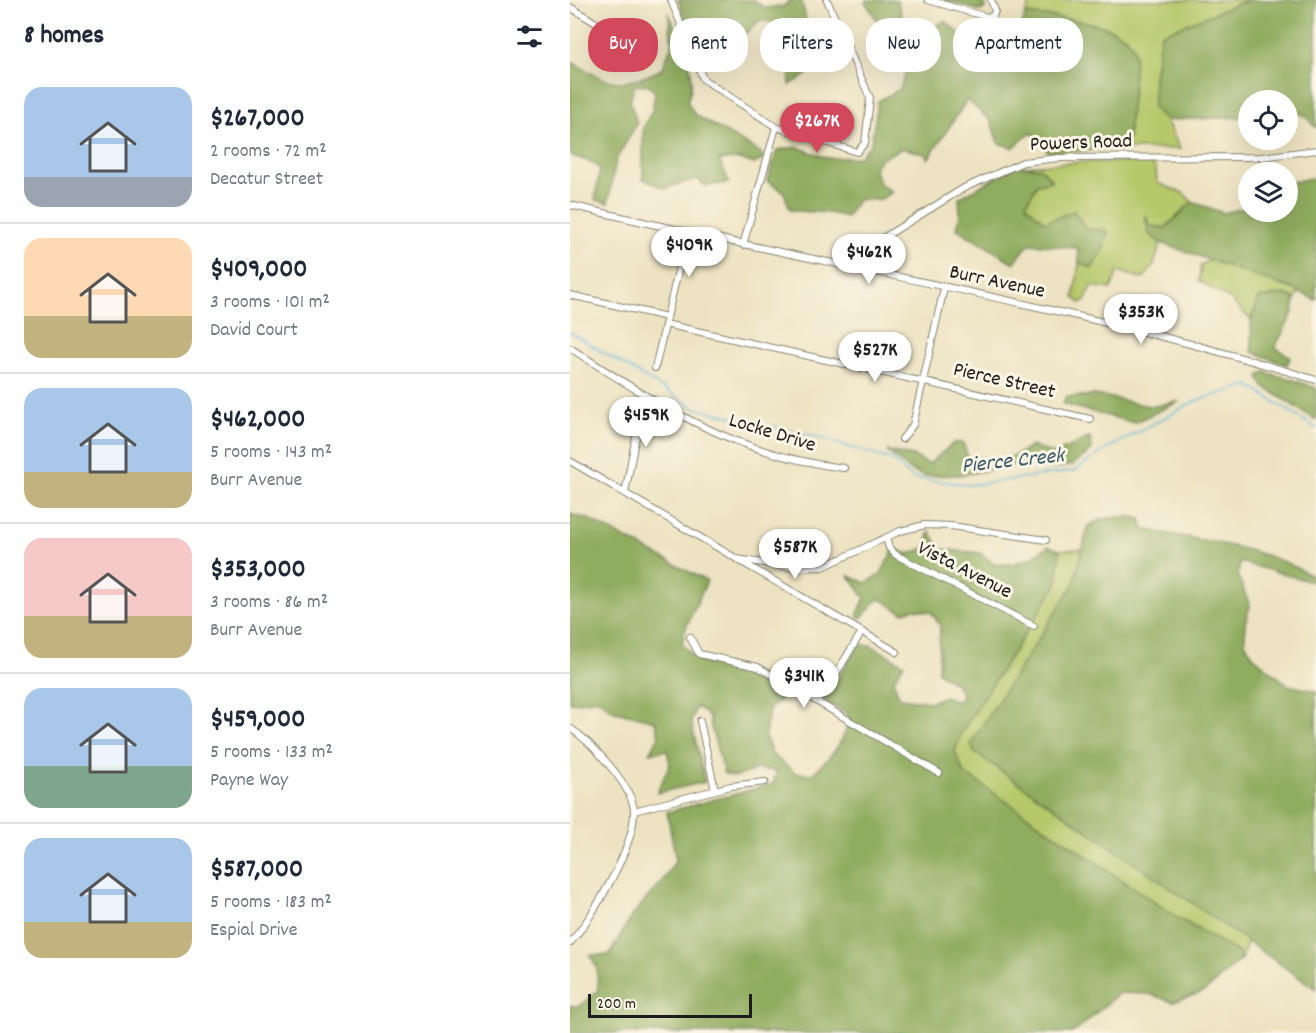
<!DOCTYPE html>
<html lang="en">
<head>
<meta charset="utf-8">
<style>
  :root { --surface:#fff; --page:#f2f2f3; --text:#1f2937; --muted:#747a83; --line:#e0e1e3; --accent:#d1495b }
  body { margin:0; font-family:Dekko,sans-serif; background:var(--page); color:var(--text); height:100vh; display:flex; flex-direction:column; font-size:22px; white-space:nowrap }
  * { box-sizing:border-box; margin:0 }
  p { font-size:20px; color:var(--muted) }
  .icon { flex:none; width:33px; height:33px; fill:none; stroke:currentColor; stroke-width:2; stroke-linecap:round; stroke-linejoin:round }
  .map { position:relative; flex:1; overflow:hidden }
  .panel { display:flex; flex-direction:column; background:var(--surface); width:570px }
  .panel>* { flex:none }
  .guide { position:absolute; left:18px; top:18px; width:570px; height:54px; display:flex; gap:12px }
  .tools { position:absolute; left:668px; top:90px; display:grid; gap:12px }
  .tools a { display:grid; place-items:center; width:60px; height:60px; border-radius:50%; background:var(--surface); box-shadow:0 6px 24px #0002; font-size:30px }
  .scale { position:absolute; left:18px; bottom:15px; width:164px; box-sizing:border-box; padding-left:6px; border:3px solid #1c1c1c; border-top:0; font-size:16px; line-height:21px; white-space:nowrap; color:#1c1c1c; -webkit-text-stroke:4px #fcf5e5; paint-order:stroke }
  .price { position:absolute; translate:-50% -51px; padding:0 14px; border-radius:21px; background:#fff; color:#222; font-size:20px; line-height:39px; filter:drop-shadow(0 2px 3px #0008) }
  .price::after { content:''; position:absolute; left:50%; top:36px; width:18px; height:14px; margin-left:-9px; background:inherit; clip-path:polygon(0 0,100% 0,50% 100%) }
  .price.current { background:var(--accent); color:#fff }
  ul { padding:0; list-style:none }
  li { display:flex; align-items:center; gap:18px; height:150px; padding:0 24px }
  li+li { border-top:2px solid var(--line) }
  li span { display:grid; place-items:center; flex:none; width:168px; height:120px; border-radius:18px; color:#555 }
  li>.icon { margin-inline-start:auto }
  span .icon { width:72px; height:72px; fill:#fffc; stroke-width:1 }
  li b { font-size:26px }
  h2 { display:flex; justify-content:space-between; align-items:center; height:72px; padding:0 24px; font-size:26px }
  .pill { padding:0 21px; border-radius:24px; background:var(--surface); box-shadow:0 6px 24px #0002; font-size:21px; line-height:54px }
  .pill.current { background:var(--accent); color:#fff }
  main { display:flex; flex:1; min-height:0 }
  .map>svg:first-child { display:block }
  .green { fill:#b6c86b; stroke:#697244; stroke-width:1.5 }
  .forest { fill:#90ac5f; stroke:#56643e; stroke-width:1.5 }
  .lines { fill:none; stroke-linecap:round; stroke-linejoin:round }
  .stream { stroke:#60b3db; stroke-width:1.5 }
  .minor-casing { stroke:#84806f; stroke-width:8 }
  .minor { stroke:#fff; stroke-width:6 }
  .labels { text-anchor:middle; dominant-baseline:central; stroke-width:6; stroke-linejoin:round; paint-order:stroke }
  .street-label { font-size:21px; fill:#1c1c1c; stroke:#fcf5e5 }
  .water-label { font-size:22px; font-style:italic; fill:#375868; stroke:#fcf5e5 }
</style>
</head>
<body>
<main>
<section class="panel">
<h2>8 homes<svg class="icon" aria-label="filters" viewBox="0 0 24 24"><path d="M4 7h16M4 17h16"/><circle cx="9" cy="7" r="2"/><circle cx="15" cy="17" r="2"/></svg></h2>
<ul>
<li><span style="background:linear-gradient(#a9c7e8 75%,#9aa5b1 0)"><svg class="icon" aria-label="home" viewBox="0 0 24 24"><path d="M3 11l9-7 9 7M6 9v11h12V9"/></svg></span><div><b>$267,000</b><p>2 rooms · 72 m²</p><p>Decatur Street</p></div></li>
<li><span style="background:linear-gradient(#ffd9b3 65%,#c2b280 0)"><svg class="icon" aria-label="home" viewBox="0 0 24 24"><path d="M3 11l9-7 9 7M6 9v11h12V9"/></svg></span><div><b>$409,000</b><p>3 rooms · 101 m²</p><p>David Court</p></div></li>
<li><span style="background:linear-gradient(#a9c7e8 70%,#c2b280 0)"><svg class="icon" aria-label="home" viewBox="0 0 24 24"><path d="M3 11l9-7 9 7M6 9v11h12V9"/></svg></span><div><b>$462,000</b><p>5 rooms · 143 m²</p><p>Burr Avenue</p></div></li>
<li><span style="background:linear-gradient(#f6c9c9 65%,#c2b280 0)"><svg class="icon" aria-label="home" viewBox="0 0 24 24"><path d="M3 11l9-7 9 7M6 9v11h12V9"/></svg></span><div><b>$353,000</b><p>3 rooms · 86 m²</p><p>Burr Avenue</p></div></li>
<li><span style="background:linear-gradient(#a9c7e8 65%,#7fa58c 0)"><svg class="icon" aria-label="home" viewBox="0 0 24 24"><path d="M3 11l9-7 9 7M6 9v11h12V9"/></svg></span><div><b>$459,000</b><p>5 rooms · 133 m²</p><p>Payne Way</p></div></li>
<li><span style="background:linear-gradient(#a9c7e8 70%,#c2b280 0)"><svg class="icon" aria-label="home" viewBox="0 0 24 24"><path d="M3 11l9-7 9 7M6 9v11h12V9"/></svg></span><div><b>$587,000</b><p>5 rooms · 183 m²</p><p>Espial Drive</p></div></li>
</ul>
</section>
<div class="map">
<svg width="746" height="1033" viewBox="0 0 746 1033">
  <rect width="100%" height="100%" fill="#fcf5e5"/>
  <filter id="ink" filterUnits="userSpaceOnUse"><feTurbulence type="fractalNoise" baseFrequency=".0167" numOctaves="2"/><feDisplacementMap in="SourceGraphic" scale="12" xChannelSelector="R" yChannelSelector="G"/><feConvolveMatrix kernelMatrix="1 2 1 2 8 2 1 2 1" color-interpolation-filters="sRGB"/></filter>
  <filter id="wash" filterUnits="userSpaceOnUse"><feTurbulence type="fractalNoise" baseFrequency=".008" numOctaves="4" result="noise"/><feDisplacementMap in="SourceGraphic" scale="24" xChannelSelector="R" yChannelSelector="G"/><feGaussianBlur stdDeviation="1.35" result="paint"/><feColorMatrix in="noise" values="0 0 0 0 0 0 0 0 0 0 0 0 0 0 0 0 0 1.4 0 .05"/><feComposite in="paint" operator="in"/></filter>
  <g filter="url(#wash)">
    <rect width="100%" height="100%" fill="#ede3c2"/>
    <path class="green" d="M462,0H678L591,34L584,78L583,108L596,120L610,149H550L558,138C559,119 567,65 564,50C558,21 479,17 455,14Z
      M508,162H579L586,168L587,183L613,193L622,202L595,228L580,226L577,218L578,233L591,243L583,267L573,279L548,271L541,289L521,286L516,300L510,303L504,297L509,263L522,268L515,228L504,211L475,223L456,205L467,184L482,181L472,169L454,166Z
      M640,260L723,289L730,292L725,299L716,294L689,298L681,320L660,299L629,281L631,265Z
      M512,549L504,584L401,743L404,752L678,941L671,959L669,953L608,918L394,773L384,752L391,733L487,584L490,550Z"/>
    <path class="forest" d="M108,0H183L195,8L214,6L220,0H231C238,21 238,44 247,64L235,76L220,85L219,65L207,50L210,37L209,24L191,20L175,34L166,50L152,49L148,42L147,28L133,17L121,28L127,55Z
      M296,0H327L339,40L375,21L390,34L427,52L448,43L455,14C479,17 558,21 564,50C567,66 559,119 558,138L550,149L478,152L461,132L443,148L428,143L421,121L397,100L358,159L355,154L333,148L310,159L304,170L311,185L323,192L311,199L288,200L276,217C257,210 239,213 220,210L214,192L197,181L207,150L227,147L257,158L289,157L301,144L308,101L330,89L338,66L295,2Z
      M373,0H413L416,7L411,11Z
      M678,0H746V128L733,114H717V100H678V117L596,120L583,108L584,78L591,34Z
      M98,11C109,39 131,72 117,101L125,115L190,152L194,159L184,164L170,159L149,160L159,182L157,183L136,186L127,179L94,188L73,179V128L82,111L85,92L77,84L64,86L60,102L67,123L46,160L38,203L25,200L30,169L21,162L0,155V61C41,84 48,90 92,69L102,44Z
      M454,166L472,169L482,181L467,184L456,205L475,222L504,211L515,228L538,231L533,251L522,268L509,263L508,248L459,244L444,263L387,229L390,215L389,198L441,169Z
      M746,177V300L723,289L591,243L578,233L575,214L580,226L595,228L622,202L654,213L678,207V212H717V183Z
      M716,294L725,299L723,313L705,347L720,357L717,365L682,352L681,320L689,298Z
      M694,372L721,379L746,388V420L693,386L689,377Z
      M525,395C544,397 561,404 581,406C591,407 598,401 608,402L564,423L493,404L496,397Z
      M520,437L522,450L503,465L482,468L452,463L392,475L354,476L340,470L317,451L343,456L359,464L383,443H393L398,457C430,458 433,464 462,446L484,454Z
      M0,514L18,519L137,581L116,627L112,644C120,655 134,664 147,667C173,675 196,664 213,696L199,710L195,736L202,754L225,773L242,774C260,758 279,739 278,714L256,702V696L289,645H300L334,664L323,681L330,698L361,702L375,696L386,702L393,695L385,683L368,672L370,625L361,612L343,609L333,613L309,598L291,618L287,616L295,598L279,576L296,583L310,575L324,549L339,554L355,548L360,531L370,549L410,553L424,564C446,567 461,559 478,546L490,550L487,584L391,733L385,752L394,773L608,918L669,953L671,959L634,992L603,1002L579,994L549,993L507,1030L501,1033H0V1005L8,1007L28,991L27,968L20,955H39L61,917L93,880L106,860L97,812L203,784L207,771L187,769L166,777L154,774L138,716L126,706L121,722L135,782L87,793L100,764L97,750L80,753L89,736L85,721L42,710L29,699L0,703Z
      M558,516L571,519L573,529C630,541 697,546 746,579V583L670,562L668,576L680,606L675,623V643L684,657L718,685L746,691V989L404,752L401,743L504,584L518,526L532,519Z"/>
    <g class="lines">
      <path class="stream" d="M0,332L125,408L250,438L323,460L342,478L400,485L504,471L537,449L625,401L678,385L746,428"/>
    </g>
  </g>
  <g filter="url(#ink)">
    <g class="lines">
      <g class="minor-casing">
        <path id="minor" d="M101,0L133,79L206,127L287,152L295,143L300,98L257,0
          M358,0L417,17L423,16L425,11L421,0
          M0,7L60,44
          M0,205C247,265 503,304 746,380
          M173,245L206,127
          M269,265L394,188L453,162L489,158L691,157L746,150
          M0,295L97,317
          M95,324L520,419
          M0,348C90,406 165,455 274,468
          M85,368L117,233
          M332,439L343,425L374,288
          M0,461L167,559L225,568L253,567L330,531L355,525L381,526L476,540
          M55,493L65,441L78,399
          M316,538L319,548L326,555L464,626
          M170,561L327,652
          M120,637L129,654L188,667L369,773
          M245,700L253,695L291,633
          M130,721L145,790
          M0,728C20,741 63,786 64,811C65,847 23,916 0,943
          M64,811L161,786L195,782"/>
      </g>
      <use href="#minor" class="minor"/>
    </g>
  </g>
  <g class="labels">
    <g class="street-label">
      <text transform="translate(511 144) rotate(-2)">Powers Road</text>
      <text transform="translate(427 283) rotate(12)">Burr Avenue</text>
      <text transform="translate(434 382) rotate(13)">Pierce Street</text>
      <text transform="translate(202 434) rotate(17)">Locke Drive</text>
      <text transform="translate(394 571) rotate(27)">Vista Avenue</text>
    </g>
    <g class="water-label">
      <text transform="translate(443 462) rotate(-6)">Pierce Creek</text>
    </g>
  </g>
</svg>
<div class="tools">
<a><svg class="icon" aria-label="locate" viewBox="0 0 24 24"><circle cx="12" cy="12" r="6"/><path d="M12 2v4M12 18v4M2 12h4M18 12h4"/></svg></a>
<a><svg class="icon" aria-label="layers" viewBox="0 0 24 24"><path d="M12 4l9 5-9 5-9-5zM3 14l9 5 9-5"/></svg></a>
</div>
<div class="scale">200 m</div>
<b class="price current" style="left:247px;top:154px">$267K</b>
<b class="price" style="left:119px;top:278px">$409K</b>
<b class="price" style="left:299px;top:285px">$462K</b>
<b class="price" style="left:571px;top:345px">$353K</b>
<b class="price" style="left:305px;top:383px">$527K</b>
<b class="price" style="left:76px;top:448px">$459K</b>
<b class="price" style="left:225px;top:580px">$587K</b>
<b class="price" style="left:234px;top:709px">$341K</b>
<div class="guide">
<a class="pill current">Buy</a>
<a class="pill">Rent</a>
<a class="pill">Filters</a>
<a class="pill">New</a>
<a class="pill">Apartment</a>
</div>
</div>
</main>
</body>
</html>
